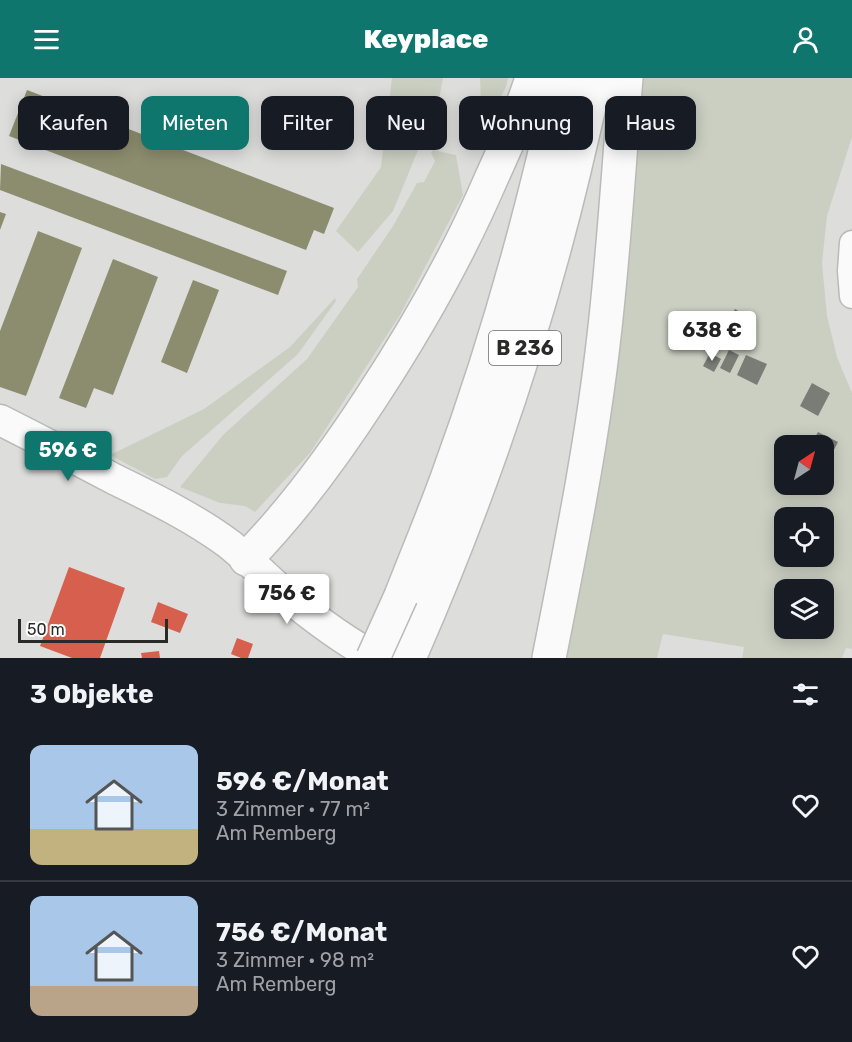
<!DOCTYPE html>
<html lang="de">
<head>
<meta charset="utf-8">
<style>
  :root { --surface:#171b24; --page:#242831; --text:#f1f3f6; --muted:#9ea1a6; --line:#363941; --accent:#0f766e }
  body { margin:0; font-family:Rubik,sans-serif; background:var(--page); color:var(--text); height:100vh; display:flex; flex-direction:column; font-size:22px; white-space:nowrap }
  * { box-sizing:border-box; margin:0 }
  p { font-size:20px; color:var(--muted) }
  .icon { flex:none; width:33px; height:33px; fill:none; stroke:currentColor; stroke-width:2; stroke-linecap:round; stroke-linejoin:round }
  .map { position:relative; height:580px; overflow:hidden }
  .sheet { display:flex; flex-direction:column; background:var(--surface); flex:1 }
  .sheet>* { flex:none }
  .banner { position:absolute; left:18px; top:18px; width:816px; height:54px; display:flex; gap:12px }
  .needle { width:39px; rotate:36deg }
  .tools { position:absolute; left:774px; top:357px; display:grid; gap:12px }
  .tools a { display:grid; place-items:center; width:60px; height:60px; border-radius:12px; background:var(--surface); box-shadow:0 3px 15px #0003; font-size:30px }
  .scale { position:absolute; left:18px; bottom:15px; width:150px; box-sizing:border-box; padding-left:6px; border:3px solid #2a2b29; border-top:0; font-size:16px; line-height:21px; white-space:nowrap; color:#2a2b29; -webkit-text-stroke:4px #fff; paint-order:stroke }
  .price { position:absolute; translate:-50% -51px; padding:0 14px; border-radius:6px; background:#fff; color:#222; font-size:20px; line-height:39px; filter:drop-shadow(0 2px 3px #0008) }
  .price::after { content:''; position:absolute; left:50%; top:36px; width:18px; height:14px; margin-left:-9px; background:inherit; clip-path:polygon(0 0,100% 0,50% 100%) }
  .price.selected { background:var(--accent); color:#fff }
  ul { padding:0; list-style:none }
  li { display:flex; align-items:center; gap:18px; height:150px; padding:0 30px }
  li+li { border-top:2px solid var(--line) }
  li span { display:grid; place-items:center; flex:none; width:168px; height:120px; border-radius:12px; color:#555 }
  li>.icon { margin-inline-start:auto }
  span .icon { width:72px; height:72px; fill:#fffc; stroke-width:1 }
  li b { font-size:26px }
  h2 { display:flex; justify-content:space-between; align-items:center; height:72px; padding:0 30px; font-size:26px }
  .tag { padding:0 21px; border-radius:12px; background:var(--surface); box-shadow:0 3px 15px #0003; font-size:21px; line-height:54px }
  .tag.selected { background:var(--accent); color:#fff }
  header { display:flex; justify-content:space-between; align-items:center; height:78px; padding:0 30px; background:var(--accent); color:#fff; font-size:27px; font-weight:800 }
  .map>svg:first-child { display:block }
  .green { fill:#cacfc2; fill-rule:evenodd }
  .shops { fill:#d6604d }
  .industry { fill:#8c8c6e }
  .building { fill:#7a7c76 }
  .lines { fill:none; stroke-linecap:round; stroke-linejoin:round }
  .minor-casing { stroke:#babbb9; stroke-width:27 }
  .tertiary-casing { stroke:#babbb9; stroke-width:33 }
  .trunk-casing { stroke:#babbb9; stroke-width:36 }
  .minor { stroke:#fafafa; stroke-width:24 }
  .tertiary { stroke:#fafafa; stroke-width:30 }
  .trunk { stroke:#fafafa; stroke-width:33 }
  .trunk-bridge-casing { stroke:#babbb9; stroke-width:36; stroke-linecap:butt }
  .trunk-bridge { stroke:#fafafa; stroke-width:33 }
  .labels { text-anchor:middle; dominant-baseline:central; stroke-width:6; stroke-linejoin:round; paint-order:stroke }
  .shield { fill:#fff; stroke:#6a6b69; stroke-width:1.5 }
  .shield-label { font-size:20px; font-weight:bold; fill:#2a2b29 }
</style>
</head>
<body>
<header><svg class="icon" aria-label="menu" viewBox="0 0 24 24"><path d="M4 6h16M4 12h16M4 18h16"/></svg>Keyplace<svg class="icon" aria-label="person" viewBox="0 0 24 24"><circle cx="12" cy="8" r="4"/><path d="M4 21q1-7 8-7t8 7"/></svg></header>
<div class="map">
<svg width="852" height="580" viewBox="0 0 852 580">
  <rect width="100%" height="100%" fill="#dddedc"/>
  <path class="green" d="M392,0H443L439,21L393,133L358,174L336,153L381,89Z
    M480,0H508L506,9L482,55Z
    M643,0H852V59L827,138L822,185L827,238L837,279L852,315V571L846,570L842,580H742L744,569L663,556L657,580H561L604,372L620,268ZM784,368H824V406H784ZM784,440H824V478H784ZM784,512H824V550H784Z
    M433,72L456,77L463,117L400,237L310,375L255,434L245,428L220,425L180,409L224,356L307,281L358,209L357,201L393,148L417,105L424,104L435,83L431,75Z
    M335,220L336,223L298,276L182,378L167,399L155,401L110,377L204,331L290,269Z"/>
  <path class="shops" d="M69,489L125,510L100,580H72L40,568Z
    M158,524L188,536L180,555L151,544Z
    M237,560L253,566L248,580H241L231,576Z
    M159,573L160,580H142L141,575Z"/>
  <path class="industry" d="M27,12L334,130L324,156L314,152L306,172L9,58Z
    M1,86L287,193L278,217L0,112Z
    M0,134L6,136L0,152Z
    M38,153L82,170L26,318L0,309V253Z
    M113,181L158,199L113,317L94,310L86,330L59,320Z
    M193,202L219,212L187,295L161,284Z"/>
  <path class="building" d="M735,231L744,236L730,262L721,257Z
    M729,272L739,277L730,295L720,290Z
    M710,275L721,281L714,294L703,288Z
    M746,277L767,286L757,307L737,297Z
    M812,305L830,315L818,338L800,328Z
    M818,354L838,364L824,391V368H810Z"/>
  <g class="lines">
    <g class="minor-casing">
      <path id="minor" d="M852,165L850,193L852,218"/>
    </g>
    <g class="tertiary-casing">
      <path id="tertiary" d="M0,342C38,361 76,381 114,401C153,420 194,440 229,466C249,482 268,501 287,518C315,541 345,564 377,580"/>
    </g>
    <g class="trunk-casing">
      <path id="trunk" d="M246,481C294,432 334,377 371,320C417,250 458,178 491,101C506,68 521,35 532,0
        M401,518C417,477 434,437 449,395C496,267 533,134 562,0
        M409,580C478,423 534,260 574,93C581,62 589,31 595,0
        M549,580C570,473 592,366 604,258C614,172 619,86 626,0"/>
    </g>
    <use href="#minor" class="minor"/>
    <use href="#tertiary" class="tertiary"/>
    <use href="#trunk" class="trunk"/>
    <g class="trunk-bridge-casing">
      <path id="trunk-bridge" d="M373,580L401,518"/>
    </g>
    <use href="#trunk-bridge" class="trunk-bridge"/>
  </g>
  <g class="labels">
    <rect class="shield" x="489" y="253" width="72" height="34" rx="4.5"/>
    <g class="shield-label">
      <text x="525" y="270">B 236</text>
    </g>
  </g>
</svg>
<div class="tools">
<a><svg class="needle" viewBox="-14 -14 28 28"><path d="M0-13l5 13h-10z" fill="#e53935"/><path d="M0 13l5-13h-10z" fill="#9ea1a6"/></svg></a>
<a><svg class="icon" aria-label="locate" viewBox="0 0 24 24"><circle cx="12" cy="12" r="6"/><path d="M12 2v4M12 18v4M2 12h4M18 12h4"/></svg></a>
<a><svg class="icon" aria-label="layers" viewBox="0 0 24 24"><path d="M12 4l9 5-9 5-9-5zM3 14l9 5 9-5"/></svg></a>
</div>
<div class="scale">50 m</div>
<b class="price" style="left:712px;top:284px">638 €</b>
<b class="price selected" style="left:68px;top:404px">596 €</b>
<b class="price" style="left:287px;top:547px">756 €</b>
<div class="banner">
<a class="tag">Kaufen</a>
<a class="tag selected">Mieten</a>
<a class="tag">Filter</a>
<a class="tag">Neu</a>
<a class="tag">Wohnung</a>
<a class="tag">Haus</a>
</div>
</div>
<section class="sheet">
<h2>3 Objekte<svg class="icon" aria-label="filters" viewBox="0 0 24 24"><path d="M4 7h16M4 17h16"/><circle cx="9" cy="7" r="2"/><circle cx="15" cy="17" r="2"/></svg></h2>
<ul>
<li><span style="background:linear-gradient(#a9c7e8 70%,#c2b280 0)"><svg class="icon" aria-label="home" viewBox="0 0 24 24"><path d="M3 11l9-7 9 7M6 9v11h12V9"/></svg></span><div><b>596 €/Monat</b><p>3 Zimmer · 77 m²</p><p>Am Remberg</p></div><svg class="icon" aria-label="heart" viewBox="0 0 24 24"><path d="M12 20l-8-8c-3-5 5-10 8-4 3-6 11-1 8 4z"/></svg></li>
<li><span style="background:linear-gradient(#a9c7e8 75%,#b9a48a 0)"><svg class="icon" aria-label="home" viewBox="0 0 24 24"><path d="M3 11l9-7 9 7M6 9v11h12V9"/></svg></span><div><b>756 €/Monat</b><p>3 Zimmer · 98 m²</p><p>Am Remberg</p></div><svg class="icon" aria-label="heart" viewBox="0 0 24 24"><path d="M12 20l-8-8c-3-5 5-10 8-4 3-6 11-1 8 4z"/></svg></li>
</ul>
</section>
</body>
</html>
